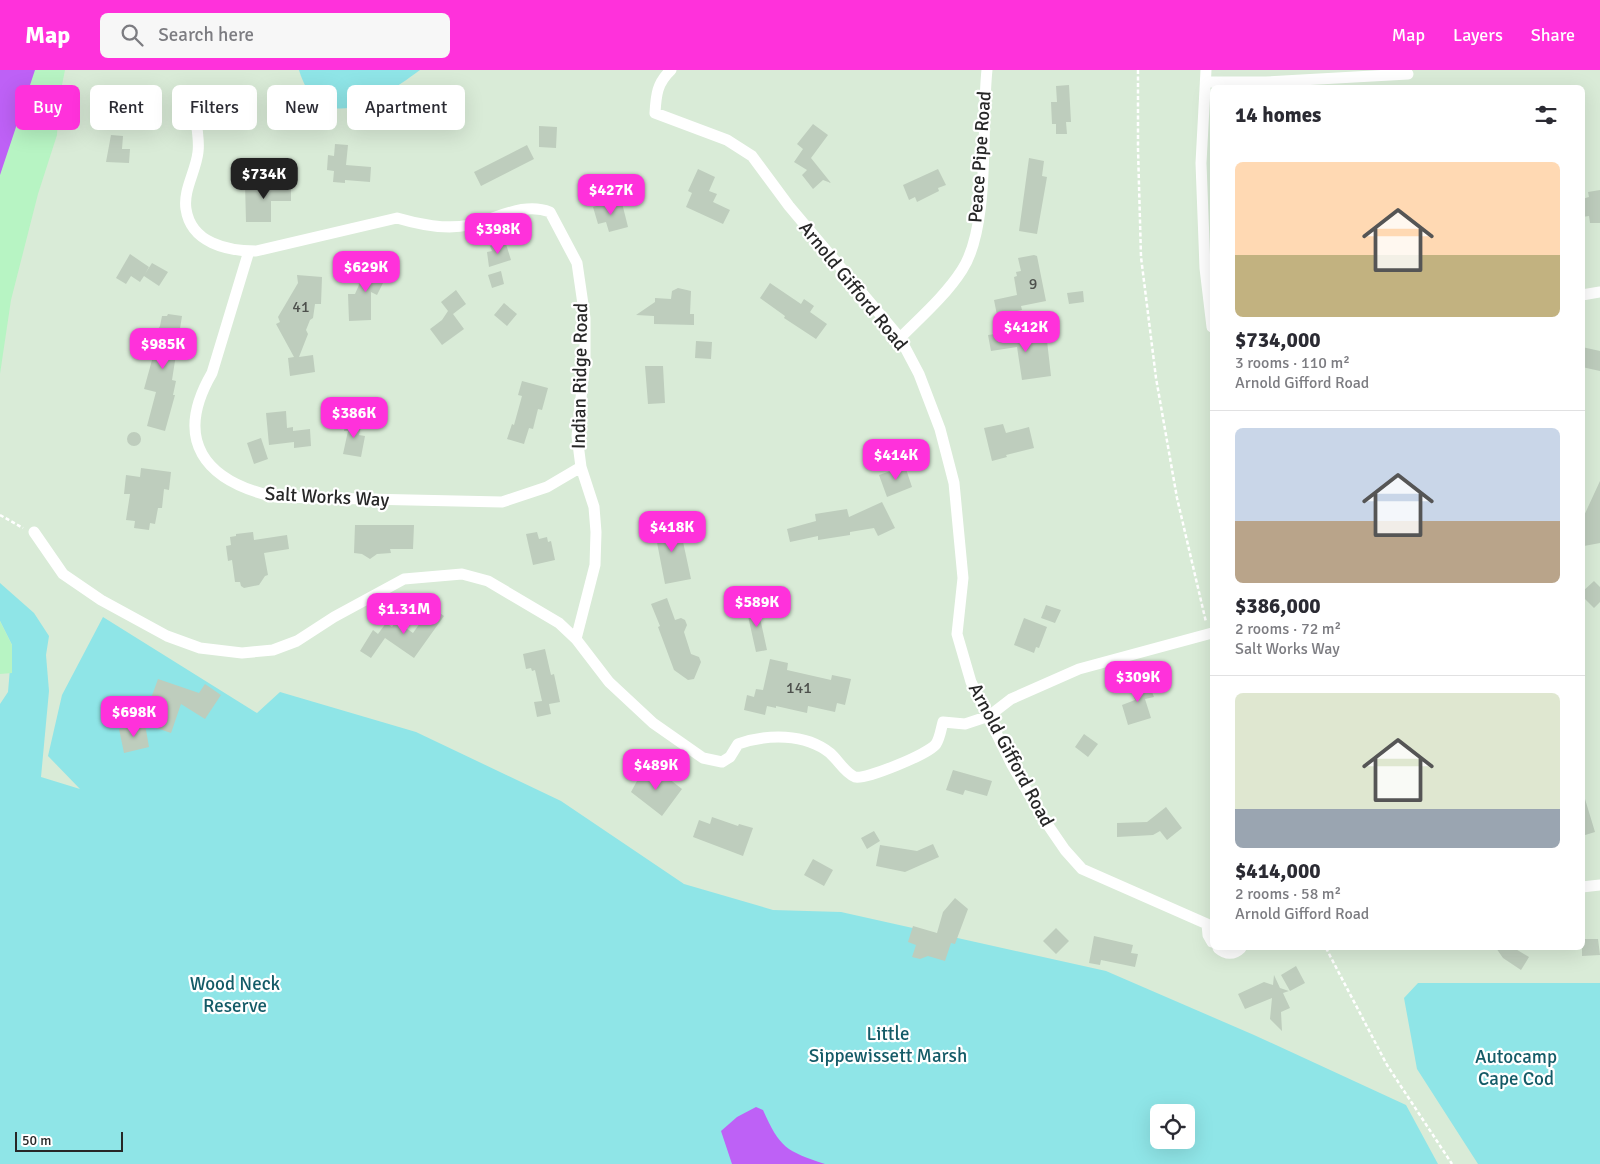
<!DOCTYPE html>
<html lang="en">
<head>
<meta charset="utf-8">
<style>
  :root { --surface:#fff; --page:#f7f7f7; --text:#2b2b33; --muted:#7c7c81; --line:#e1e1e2; --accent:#ff31db }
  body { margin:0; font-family:Signika,sans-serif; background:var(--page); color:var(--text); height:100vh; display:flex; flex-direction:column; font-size:19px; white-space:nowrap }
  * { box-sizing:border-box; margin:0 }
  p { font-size:16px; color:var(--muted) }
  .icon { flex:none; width:28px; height:28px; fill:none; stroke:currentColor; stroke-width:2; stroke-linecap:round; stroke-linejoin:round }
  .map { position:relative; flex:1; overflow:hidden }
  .sheet { position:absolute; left:1210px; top:15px; width:375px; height:865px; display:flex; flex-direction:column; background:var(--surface); border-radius:8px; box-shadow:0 5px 20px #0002 }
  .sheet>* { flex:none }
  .guide { position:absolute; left:15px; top:15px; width:475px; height:45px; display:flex; gap:10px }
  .buttons { position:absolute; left:1150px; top:1034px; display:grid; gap:10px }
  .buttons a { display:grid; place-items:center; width:45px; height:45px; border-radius:8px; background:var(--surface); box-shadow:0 5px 20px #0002; font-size:25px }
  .scale { position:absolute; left:15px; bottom:12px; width:108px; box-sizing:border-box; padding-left:5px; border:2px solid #272727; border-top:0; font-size:14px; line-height:18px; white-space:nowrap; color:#272727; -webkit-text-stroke:4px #fff; paint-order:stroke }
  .price { position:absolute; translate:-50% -42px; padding:0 11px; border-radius:10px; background:var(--accent); color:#fff; font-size:16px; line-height:32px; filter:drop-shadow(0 1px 2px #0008) }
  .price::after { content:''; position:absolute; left:50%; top:30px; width:15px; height:11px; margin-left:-8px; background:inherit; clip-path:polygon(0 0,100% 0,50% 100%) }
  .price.selected { background:#222; color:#fff }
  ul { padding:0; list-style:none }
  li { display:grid; align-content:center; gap:10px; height:265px; padding:0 25px }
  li+li { border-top:1px solid var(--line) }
  li span { display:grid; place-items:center; height:155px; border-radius:8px; color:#555 }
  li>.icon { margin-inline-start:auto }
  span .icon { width:90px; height:90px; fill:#fffc; stroke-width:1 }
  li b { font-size:21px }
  h2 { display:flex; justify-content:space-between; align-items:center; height:60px; padding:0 25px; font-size:21px }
  .pill { padding:0 18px; border-radius:8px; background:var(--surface); box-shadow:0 5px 20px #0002; font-size:18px; line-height:45px }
  .pill.selected { background:var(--accent); color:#fff }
  header { display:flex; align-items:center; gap:30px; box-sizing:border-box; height:70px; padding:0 25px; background:var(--accent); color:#fff }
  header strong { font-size:24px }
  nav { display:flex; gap:28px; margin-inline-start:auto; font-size:18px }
  .search { width:350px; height:45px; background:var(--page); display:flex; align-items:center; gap:12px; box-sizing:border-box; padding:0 18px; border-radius:8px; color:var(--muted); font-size:19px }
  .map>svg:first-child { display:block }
  .green { fill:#8fe5e7; fill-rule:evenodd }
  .sand { fill:#b7f4c3 }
  .water { fill:#be61f6 }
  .building { fill:#becdbd }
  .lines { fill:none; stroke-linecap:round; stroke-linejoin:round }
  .path { stroke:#fff; stroke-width:2.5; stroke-dasharray:4 2.5; stroke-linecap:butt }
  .minor { stroke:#fff; stroke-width:11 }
  .labels { text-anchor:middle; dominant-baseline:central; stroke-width:4.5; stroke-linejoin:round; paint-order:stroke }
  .number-label { font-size:16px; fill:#4d504c }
  .street-label { font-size:19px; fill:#272727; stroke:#fff }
  .park-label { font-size:19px; fill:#145b67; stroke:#fff }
</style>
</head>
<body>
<header>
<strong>Map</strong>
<div class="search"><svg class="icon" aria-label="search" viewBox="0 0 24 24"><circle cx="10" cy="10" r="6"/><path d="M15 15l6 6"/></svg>Search here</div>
<nav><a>Map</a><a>Layers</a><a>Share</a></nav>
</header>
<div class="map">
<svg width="1600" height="1094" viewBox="0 0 1600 1094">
  <rect width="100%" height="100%" fill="#d9ebd7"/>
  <path class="green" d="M299,0H420C381,29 320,70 299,0Z
    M0,513L34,543L49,566L46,585L49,621L41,707L80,719L48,686L62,625L103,547L257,643L280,622L416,662L561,731L684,814L773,840L841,842L1106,901L1254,965L1406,1035L1438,1094H0V634L8,622L12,575L0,551ZM1159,1042H1186V1070H1159Z
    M1418,913H1600V1094H1478L1417,999L1404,928Z"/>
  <path class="sand" d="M16,0H65L59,30L57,65L38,124L11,230L0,304V40Z
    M0,551L12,575V603L0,604Z"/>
  <path class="water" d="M0,0H35L0,105Z
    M756,1037L763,1040C780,1078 786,1081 825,1094H732L721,1061L737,1047Z"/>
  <path class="building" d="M1069,15L1071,52H1066L1067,64H1056V54H1052L1051,32H1057L1056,16Z
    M813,54L828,65L811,88L831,113L823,110L813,119L802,105L807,100L794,92L803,79L797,74Z
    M539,56L557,57L556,78L539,77Z
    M111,65L123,66L122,79H130L129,93L106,92Z
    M335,74L348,75L346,95L371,97L370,112L345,110V113L333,112L334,101L327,100L328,85L334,86Z
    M527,75L534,89L481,116L474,102Z
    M1029,88L1044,91L1042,106L1047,107L1037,164L1019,161Z
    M698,99L715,107L709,121L717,124L713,132L730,140L723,154L686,137L692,123L688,121Z
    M938,99L946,115L938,118L939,121L917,132L915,127L909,130L903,115Z
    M245,113H291V131H271V152H246Z
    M1600,120V153H1590L1589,146L1582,147V129L1589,127L1588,122Z
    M618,130L620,134L622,133L628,157L609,162L606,152L598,154L593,137Z
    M501,173L502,175L506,174L511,190L489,197L487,182L492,181L490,176Z
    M130,184L149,197L145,204L152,193L168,202L159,216L144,206L140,212L131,206L126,214L116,208Z
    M1034,185L1037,186L1046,231L1021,236L1022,240L997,245L994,230L1017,225L1014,207L1017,206L1016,202L1021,201L1018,188Z
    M369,192L389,201L377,225L371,222V250L349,251L348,224H355Z
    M501,201L504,214L492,218L488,205Z
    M297,205L322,207L321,234H315L313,248L310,250L306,260L308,264L299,287L313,285L315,302L290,306L288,288L294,287L276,254L280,252L278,247L298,213Z
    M770,213L801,234L804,229L814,236L810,242L827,254L816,269L784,248L785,246L760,228Z
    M678,218L691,221L690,244H694V255L654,254V246L636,245L655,232V228L671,229L672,221Z
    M456,220L466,234L453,244L464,259L442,275L430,259L442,250L448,241L441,232Z
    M1083,221L1084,232L1069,234L1067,223Z
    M504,233L517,244L507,256L494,245Z
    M168,244L182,246L172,310L176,311L173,325H175L165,361L147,356L156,322L144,319L152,290H149L151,270L160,256L162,246H167Z
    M1008,262L1009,268L1046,262L1051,306L1022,310L1017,277L991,281L988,265Z
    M696,271L712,272L711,289L695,288Z
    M1582,277L1600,281V301L1582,297Z
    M645,296H663L665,333L648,334Z
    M522,311L548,318L542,340L538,339L533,359L529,358L524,374L507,369L512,354L514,355L522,326L518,325Z
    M286,341L287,358L293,357V361L310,359L311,376L294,378V372L269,375L266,343Z
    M346,349L362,352L359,365L365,366L361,387L343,384L348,361H344Z
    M1003,354L1006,363L1029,357L1034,378L1006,385L1007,387L992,391L984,358Z
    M127 369a7 7 0 1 1 14 0a7 7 0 1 1-14 0Z
    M261,368L268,389L254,394L247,373Z
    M905,396L912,417L887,427L879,405Z
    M141,398L171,402L169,420L164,419L162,438H158L155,454L150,453L149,460L134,458L135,451L126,450L130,424H124L126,405L140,407Z
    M1600,411V473L1584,476L1582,450Z
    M882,432L895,458L878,466L874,458L850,462V465L818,470V466L790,472L787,459L816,451L815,444L847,439L849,447Z
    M679,453L691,509L665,514L654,457Z
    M355,455H414L413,479H390L391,483L377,484L370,489L362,484L354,483Z
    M253,462L254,470L287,465L289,479L264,483L268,505L265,506L259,515L244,518L241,516L240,512H235L232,490L228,491L226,476L231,475L230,467L236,466V464Z
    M537,462L539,469L547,467L548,472L551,471L555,490L533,495L526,464Z
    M1594,511L1600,517V532L1594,538L1582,526V522Z
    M667,528L675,550L681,548L685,550L687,555L684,562L691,584L699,587L701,592L694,609L688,610L674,600L658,557L660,556L651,534Z
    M757,534L767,580L756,582L746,537Z
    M1046,535L1061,540L1055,553L1041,548Z
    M431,537L444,546L414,588L385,568L371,588L360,581L373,560L378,564L386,553L392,557L396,551L413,563Z
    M1024,548L1047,557L1039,578L1036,577L1034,583L1014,575Z
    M545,579L551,605L554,604L560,632L549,634L551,644L537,647L534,632L542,631L535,600L532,601L531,598L526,599L523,584Z
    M770,589L788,593L787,600L831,610L832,605L851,609L845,635L837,633L835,642L808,636L807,643L776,636V638L767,636L765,645L744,640L747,625L754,627L756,619L763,620Z
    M158,609L199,623L205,614L221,625L205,649L181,634L171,663L142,653Z
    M1147,609L1154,627L1145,629L1151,648L1128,655L1122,635L1135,630L1129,614Z
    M145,654L149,677L124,683L119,659Z
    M1084,664L1098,674L1088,687L1075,677Z
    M644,698L666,711L668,708L682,719L662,746L631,722Z
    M953,700L992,711L987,726L965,720L963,725L946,720Z
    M1585,729L1595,762L1582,766V730Z
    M1166,737L1182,758L1167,770L1160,761L1153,765L1117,767V753L1147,752Z
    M712,747L738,756L739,754L753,758L743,786L693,767L699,750L710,754Z
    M874,761L880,771L867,779L861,768Z
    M933,774L939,787L905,802L876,796L880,775L917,781Z
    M813,789L833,800L824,816L804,805Z
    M955,828L968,839L955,874L951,873L945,891L928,886L920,889L912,887L916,875L908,872L913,856L937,863L943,842Z
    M1056,858L1069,871L1056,884L1043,871Z
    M1094,866L1133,875L1131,883L1138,884L1135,897L1101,890L1100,895L1089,893Z
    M1582,869H1598L1600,885L1582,886Z
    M1496,878H1514L1529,887L1521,900L1503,888Z
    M1296,896L1305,913L1290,921L1281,905Z
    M1274,905L1280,918L1289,921L1283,923L1290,938L1281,942L1282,961L1270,949L1272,928L1245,939L1238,924L1264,912L1273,915Z"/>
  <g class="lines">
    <path class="path" d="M1138,0V79L1141,187L1156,308L1177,428L1206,552
      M0,445L23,458
      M1326,878L1387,995L1452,1094"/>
    <path class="minor" d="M671,0C657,13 656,25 655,43L727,70L752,86L789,136L900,268L919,304L940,359L954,413L963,508L957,564L971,612L1012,695L1041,745L1065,780L1082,799L1207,854
      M1206,0L1201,93L1205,198L1212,257
      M1207,12H1266L1408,4
      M193,32C195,48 200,67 198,82C196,101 183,120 186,139C191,173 227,181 256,181L397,148C417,154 447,160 469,155C495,150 523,131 550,142L577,193L585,248V290L577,366L581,397L594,437L596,462L595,495L576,569
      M249,181L212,303C173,370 204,411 275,427L502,432L547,417L581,397
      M1582,225L1600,222
      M900,268C922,246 946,225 962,200C991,156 981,53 987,0
      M34,462L63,504L101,530L167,566L200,578L242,583L273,580L297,571L334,547L404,509L462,504L488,511L559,553L576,569L609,612L653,653L703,688L722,692L730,687L738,674C767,664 805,663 830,683C838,690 845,703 855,707C865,710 929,684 936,674C940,668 941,659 943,652L965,654L989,646L1011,629L1079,599L1212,563
      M1582,817L1600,815
      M1207,854L1208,865L1212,872
      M1218,878C1226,885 1234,885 1241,878"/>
  </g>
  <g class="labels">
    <g class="number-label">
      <text x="1033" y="214">9</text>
      <text x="301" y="237">41</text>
      <text x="799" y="618">141</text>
    </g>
    <g class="street-label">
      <text transform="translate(980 87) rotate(-86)">Peace Pipe Road</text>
      <text transform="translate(853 216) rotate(51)">Arnold Gifford Road</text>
      <text transform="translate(580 306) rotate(-89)">Indian Ridge Road</text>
      <text transform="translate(327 427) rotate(3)">Salt Works Way</text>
      <text transform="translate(1011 685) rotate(62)">Arnold Gifford Road</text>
    </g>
    <g class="park-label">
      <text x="235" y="914">Wood Neck<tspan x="235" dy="22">Reserve</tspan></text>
      <text x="888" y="964">Little<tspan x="888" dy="22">Sippewissett Marsh</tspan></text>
      <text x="1516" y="987">Autocamp<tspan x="1516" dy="22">Cape Cod</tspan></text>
    </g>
  </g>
</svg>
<div class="buttons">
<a><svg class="icon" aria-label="locate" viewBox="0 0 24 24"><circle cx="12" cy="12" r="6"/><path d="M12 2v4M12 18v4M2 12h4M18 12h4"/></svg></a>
</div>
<div class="scale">50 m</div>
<b class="price selected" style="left:264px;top:130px">$734K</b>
<b class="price" style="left:611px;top:146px">$427K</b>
<b class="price" style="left:498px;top:185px">$398K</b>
<b class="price" style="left:366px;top:223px">$629K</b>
<b class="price" style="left:1026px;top:283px">$412K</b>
<b class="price" style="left:163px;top:300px">$985K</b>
<b class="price" style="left:354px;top:369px">$386K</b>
<b class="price" style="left:896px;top:411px">$414K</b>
<b class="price" style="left:672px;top:483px">$418K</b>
<b class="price" style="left:757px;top:558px">$589K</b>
<b class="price" style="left:404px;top:565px">$1.31M</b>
<b class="price" style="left:1138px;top:633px">$309K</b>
<b class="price" style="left:134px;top:668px">$698K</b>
<b class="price" style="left:656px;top:721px">$489K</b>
<div class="guide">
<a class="pill selected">Buy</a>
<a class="pill">Rent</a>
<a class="pill">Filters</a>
<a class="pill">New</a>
<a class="pill">Apartment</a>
</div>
<section class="sheet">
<h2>14 homes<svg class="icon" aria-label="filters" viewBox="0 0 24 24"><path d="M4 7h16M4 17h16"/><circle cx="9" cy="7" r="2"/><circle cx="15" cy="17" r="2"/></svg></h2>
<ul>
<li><span style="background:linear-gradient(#ffd9b3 60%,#c2b280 0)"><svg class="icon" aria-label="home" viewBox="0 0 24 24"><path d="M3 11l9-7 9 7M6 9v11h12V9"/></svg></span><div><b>$734,000</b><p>3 rooms · 110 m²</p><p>Arnold Gifford Road</p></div></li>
<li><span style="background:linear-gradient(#c9d6e8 60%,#b9a48a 0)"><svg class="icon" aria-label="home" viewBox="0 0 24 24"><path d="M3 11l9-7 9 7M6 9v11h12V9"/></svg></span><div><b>$386,000</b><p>2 rooms · 72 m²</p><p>Salt Works Way</p></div></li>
<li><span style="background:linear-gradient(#dfe7d0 75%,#9aa5b1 0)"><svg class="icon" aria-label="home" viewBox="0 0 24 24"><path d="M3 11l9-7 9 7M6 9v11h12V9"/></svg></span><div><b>$414,000</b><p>2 rooms · 58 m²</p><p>Arnold Gifford Road</p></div></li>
</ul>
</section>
</div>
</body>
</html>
